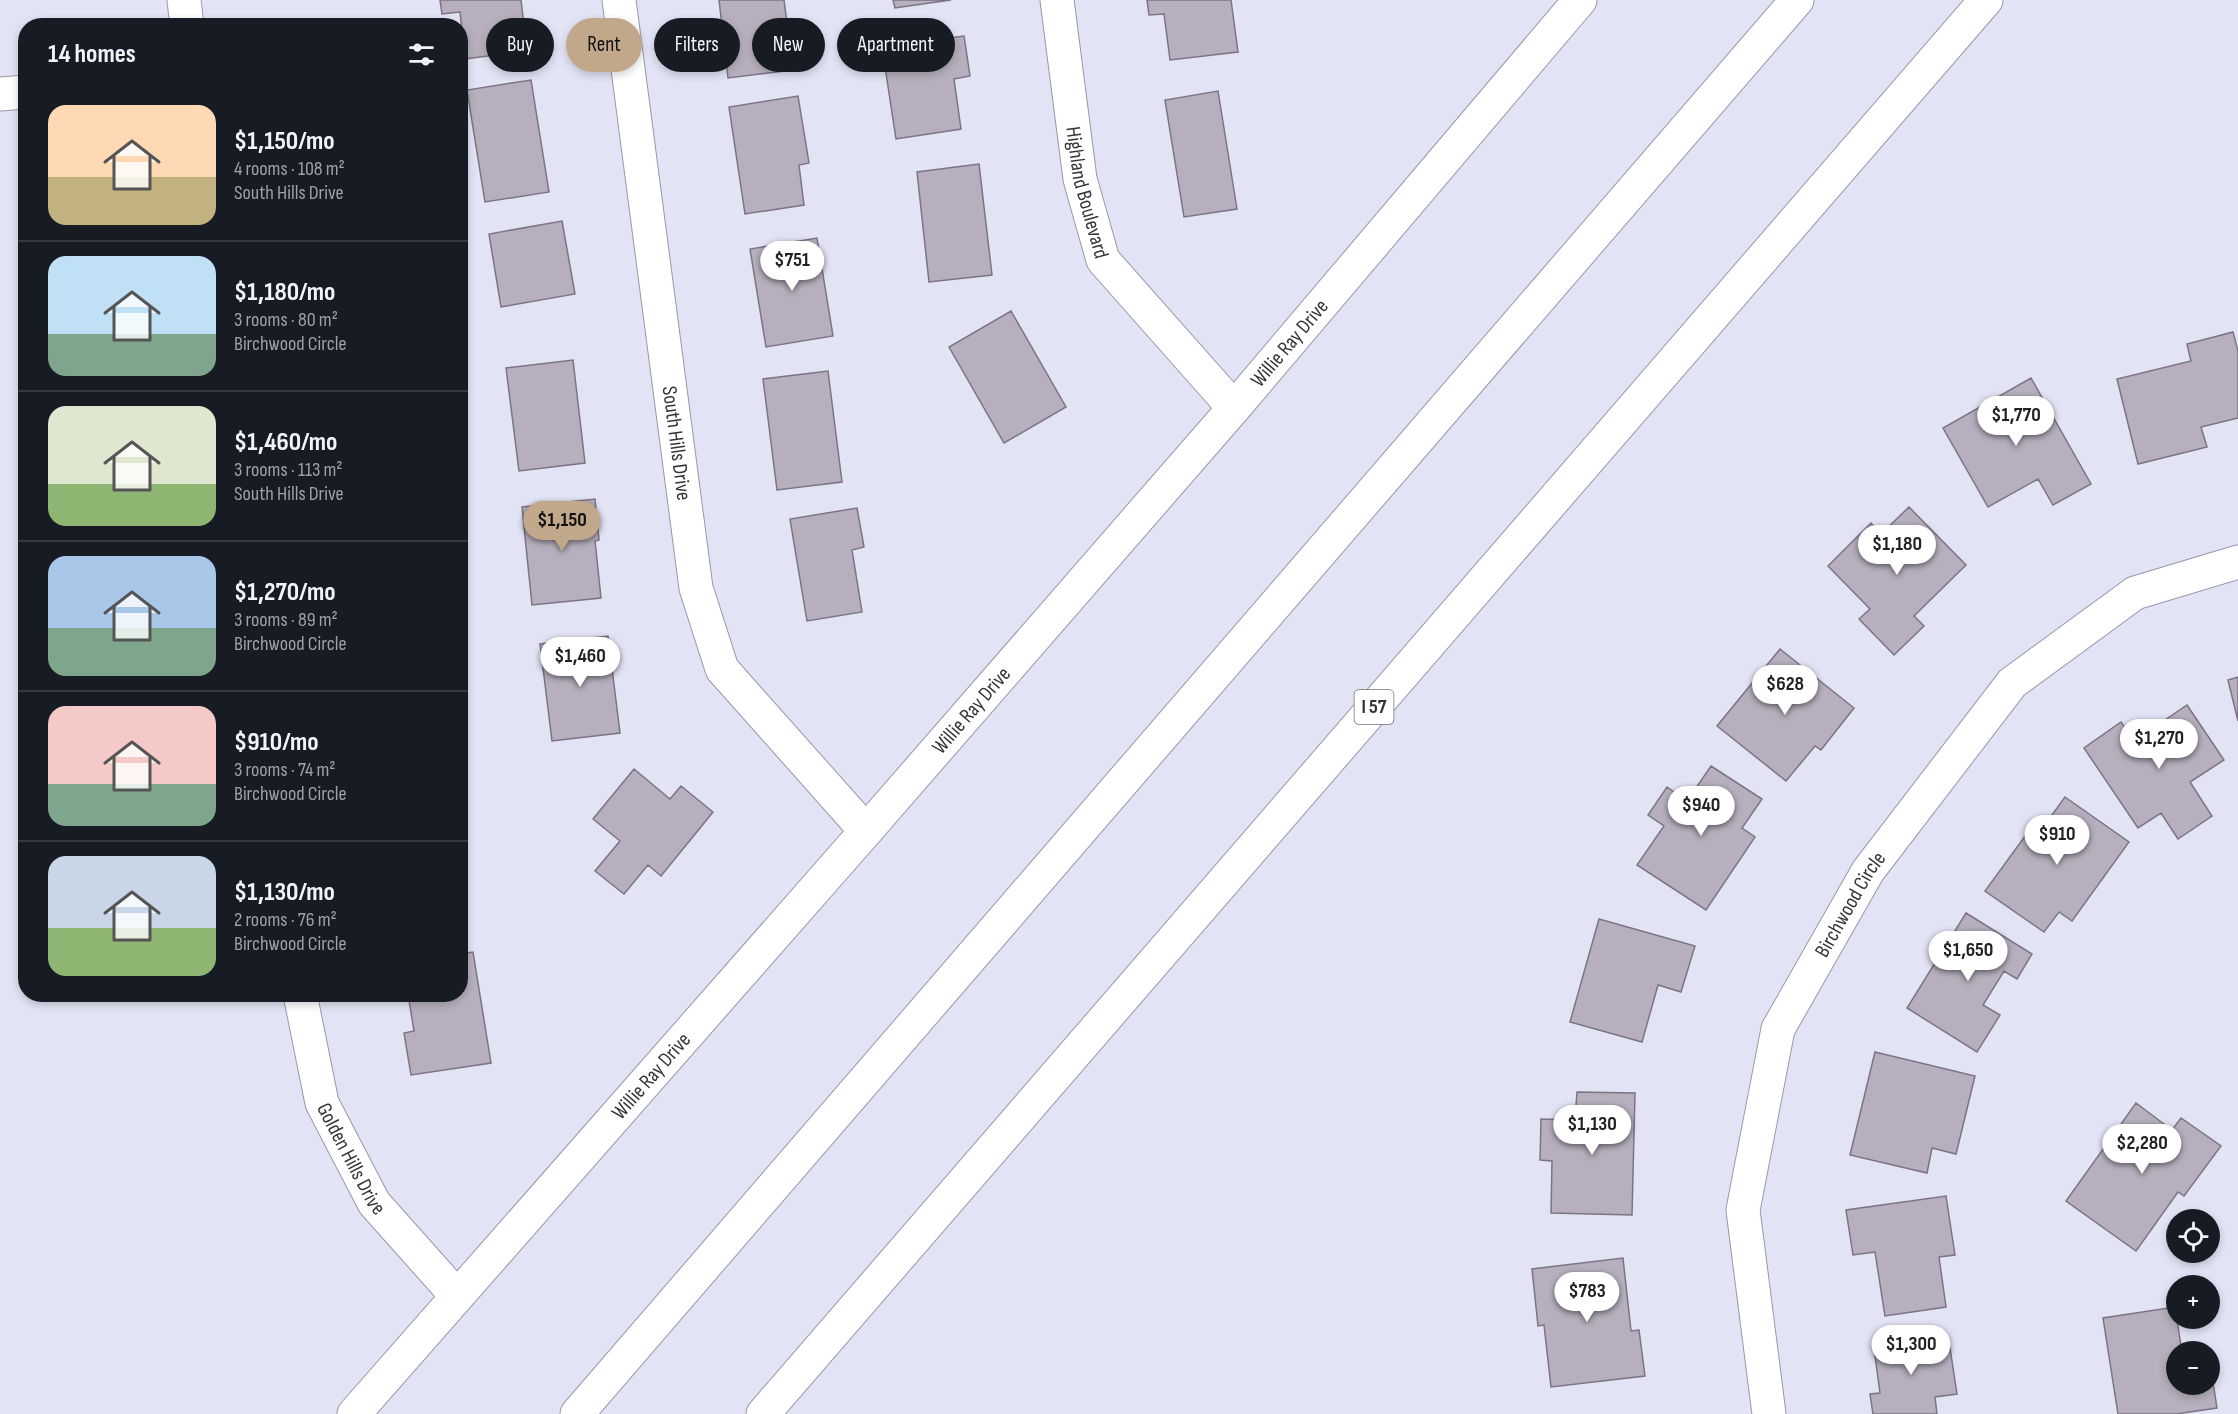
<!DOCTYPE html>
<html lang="en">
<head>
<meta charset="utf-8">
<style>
  :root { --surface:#171b24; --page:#20242c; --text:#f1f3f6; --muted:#9ea1a6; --line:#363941; --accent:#c1a88a }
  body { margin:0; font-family:"Sofia Sans Condensed",sans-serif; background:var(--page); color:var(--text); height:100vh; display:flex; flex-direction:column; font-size:22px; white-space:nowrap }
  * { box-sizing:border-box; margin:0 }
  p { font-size:20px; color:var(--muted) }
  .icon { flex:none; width:33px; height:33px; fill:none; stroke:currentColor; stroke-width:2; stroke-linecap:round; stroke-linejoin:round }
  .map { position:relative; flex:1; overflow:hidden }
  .panel { position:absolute; left:18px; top:18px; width:450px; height:984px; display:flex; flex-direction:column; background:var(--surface); border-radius:24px; box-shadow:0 3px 9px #0003 }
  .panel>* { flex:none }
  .hud { position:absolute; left:486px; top:18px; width:570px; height:54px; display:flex; gap:12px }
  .fabs { position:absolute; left:2166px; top:1209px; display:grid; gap:12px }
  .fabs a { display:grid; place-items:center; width:54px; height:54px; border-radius:50%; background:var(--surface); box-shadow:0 3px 9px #0003; font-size:30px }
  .price { position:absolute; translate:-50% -51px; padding:0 14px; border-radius:21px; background:#fff; color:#222; font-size:20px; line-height:39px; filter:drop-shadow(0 2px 3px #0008) }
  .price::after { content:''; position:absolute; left:50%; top:36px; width:18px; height:14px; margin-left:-9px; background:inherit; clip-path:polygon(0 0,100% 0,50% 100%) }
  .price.selected { background:var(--accent); color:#111 }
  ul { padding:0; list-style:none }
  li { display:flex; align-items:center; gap:18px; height:150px; padding:0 30px }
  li+li { border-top:2px solid var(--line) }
  li span { display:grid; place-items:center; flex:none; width:168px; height:120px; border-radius:18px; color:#555 }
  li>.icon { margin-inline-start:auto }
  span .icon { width:72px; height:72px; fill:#fffc; stroke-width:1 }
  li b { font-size:26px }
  h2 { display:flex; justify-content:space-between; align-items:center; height:72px; padding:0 30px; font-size:26px }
  .tag { padding:0 21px; border-radius:27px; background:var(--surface); box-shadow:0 3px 9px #0003; font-size:21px; line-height:54px }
  .tag.selected { background:var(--accent); color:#111 }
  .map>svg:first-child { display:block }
  .building { fill:#b7afbe; stroke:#7c7482; stroke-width:1.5 }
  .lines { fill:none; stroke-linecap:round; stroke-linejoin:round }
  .minor-casing { stroke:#9798a9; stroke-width:35 }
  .tertiary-casing { stroke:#9798a9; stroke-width:35 }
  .motorway-casing { stroke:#9798a9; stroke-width:35 }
  .minor { stroke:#fff; stroke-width:33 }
  .tertiary { stroke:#fff; stroke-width:33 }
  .motorway { stroke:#fff; stroke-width:33 }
  .labels { text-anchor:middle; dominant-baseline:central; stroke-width:4.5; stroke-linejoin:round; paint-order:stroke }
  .shield { fill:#fff; stroke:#717276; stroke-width:1.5 }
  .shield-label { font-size:20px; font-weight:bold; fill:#34353b }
  .street-label { font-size:21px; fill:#34353b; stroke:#fff }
</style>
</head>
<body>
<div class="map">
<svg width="2238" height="1414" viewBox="0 0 2238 1414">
  <rect width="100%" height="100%" fill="#e2e3f5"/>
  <path class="building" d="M440,0H521L527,51L465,59L460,12L442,14Z
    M719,0H784L793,70L728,78Z
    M893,0H951L895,8Z
    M1147,0H1231L1238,52L1170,60L1164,14L1149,15Z
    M964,36L970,76L954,79L961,129L896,139L882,47Z
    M531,80L549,192L485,202L467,90Z
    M1218,91L1237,209L1184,217L1165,100Z
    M798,96L809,163L799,165L804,205L745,214L729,107Z
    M979,164L992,275L929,282L917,172Z
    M562,221L575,294L501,307L489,234Z
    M817,238L833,336L766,347L750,249Z
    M1011,311L1066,407L1004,443L949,347Z
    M2233,332L2238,351V418L2201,427L2207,447L2138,464L2117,379L2191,361L2187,344Z
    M573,360L585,463L519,471L506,368Z
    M828,371L842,482L777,490L763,379Z
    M2031,378L2091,484L2053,505L2038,479L1988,507L1943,428Z
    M595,499L599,540L595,541L601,598L532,605L522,507Z
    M1909,507L1966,565L1914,616L1924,626L1894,655L1859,619L1870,609L1828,566L1871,523L1881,534Z
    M857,508L864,547L852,550L862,612L807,621L790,519Z
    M608,636L620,733L552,741L540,644Z
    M1780,649L1854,708L1821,750L1815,746L1786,781L1717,726Z
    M2238,677V721L2228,680Z
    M2187,705L2224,760L2190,782L2212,816L2178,839L2161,813L2138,828L2084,748L2121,722L2134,741Z
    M1711,766L1762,799L1742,828L1755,837L1706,910L1637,865L1664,826L1648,815L1667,787L1687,801Z
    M634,769L670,799L681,786L713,812L661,876L648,865L624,894L595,871L620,841L593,819Z
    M2065,797L2129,842L2072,921L2059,912L2044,932L1985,891L2031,828L2039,833Z
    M1966,913L2032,954L2017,979L2004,971L1983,1005L2000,1015L1977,1052L1907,1008Z
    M1599,919L1695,946L1681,992L1658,985L1642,1042L1570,1022Z
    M473,952L491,1063L411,1075L404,1033L414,1031L408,994H460V954Z
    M1875,1052L1975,1076L1956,1154L1932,1148L1927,1173L1850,1155Z
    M1577,1092L1635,1093L1632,1215L1551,1213L1552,1161L1540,1160L1541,1119L1575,1120Z
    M2136,1103L2172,1130L2181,1118L2221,1146L2184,1196L2178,1192L2136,1251L2066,1201Z
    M1946,1196L1955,1255L1939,1257L1946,1307L1885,1316L1875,1252L1853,1255L1846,1210Z
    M1623,1258L1631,1331L1639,1330L1645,1376L1551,1387L1544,1325L1538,1326L1532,1269Z
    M2175,1307L2182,1352H2176V1384H2210V1363L2217,1408L2176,1414H2118L2103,1318Z
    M1926,1334L1929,1351L1950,1348L1957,1394L1935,1397L1937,1414H1873L1870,1394L1880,1393L1873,1341Z"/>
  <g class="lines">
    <g class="minor-casing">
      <g id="minor">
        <path d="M184,0L187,26"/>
        <path id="s1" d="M619,0L696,588L722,669L866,831"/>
        <path id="s2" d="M1057,0L1080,179L1103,260L1234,408"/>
        <path d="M0,94L26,92"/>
        <path id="s3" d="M300,994L322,1103L374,1203L456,1295"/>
        <path id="s4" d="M1769,1414L1743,1210L1778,1029L1868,871L2012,683L2135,593L2238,562"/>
      </g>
    </g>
    <g class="tertiary-casing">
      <g id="tertiary">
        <path id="s5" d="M354,1414L866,831L1234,408L1580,0"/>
      </g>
    </g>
    <g class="motorway-casing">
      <path id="motorway" d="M577,1414L1797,0
        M763,1414L1986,0"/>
    </g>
    <use href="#minor" class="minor"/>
    <use href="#tertiary" class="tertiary"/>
    <use href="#motorway" class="motorway"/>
  </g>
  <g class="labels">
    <rect class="shield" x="1354.5" y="690" width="39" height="34" rx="4.5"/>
    <g class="shield-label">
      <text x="1374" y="707">I 57</text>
    </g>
    <g class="street-label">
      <text stroke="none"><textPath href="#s2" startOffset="195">Highland Boulevard</textPath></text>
      <text stroke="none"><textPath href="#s5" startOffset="1422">Willie Ray Drive</textPath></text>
      <text stroke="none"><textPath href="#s1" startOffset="447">South Hills Drive</textPath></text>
      <text stroke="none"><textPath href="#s5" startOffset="936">Willie Ray Drive</textPath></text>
      <text stroke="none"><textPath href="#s4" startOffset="534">Birchwood Circle</textPath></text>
      <text stroke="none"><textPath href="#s5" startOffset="450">Willie Ray Drive</textPath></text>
      <text stroke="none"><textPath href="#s3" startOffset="174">Golden Hills Drive</textPath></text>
    </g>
  </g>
</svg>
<div class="fabs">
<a><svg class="icon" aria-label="locate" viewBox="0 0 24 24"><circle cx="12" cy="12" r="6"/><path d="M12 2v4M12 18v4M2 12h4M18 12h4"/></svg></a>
<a>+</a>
<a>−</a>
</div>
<b class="price" style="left:792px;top:292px">$751</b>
<b class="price" style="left:2016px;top:447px">$1,770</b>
<b class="price selected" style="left:562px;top:552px">$1,150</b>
<b class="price" style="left:1897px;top:576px">$1,180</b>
<b class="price" style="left:580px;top:688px">$1,460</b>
<b class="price" style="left:1785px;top:716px">$628</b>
<b class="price" style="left:2159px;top:770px">$1,270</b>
<b class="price" style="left:1701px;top:837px">$940</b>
<b class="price" style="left:2057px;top:866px">$910</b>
<b class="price" style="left:1968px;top:982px">$1,650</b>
<b class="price" style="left:1592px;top:1156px">$1,130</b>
<b class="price" style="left:2142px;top:1175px">$2,280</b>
<b class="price" style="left:1587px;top:1323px">$783</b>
<b class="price" style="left:1911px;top:1376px">$1,300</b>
<div class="hud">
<a class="tag">Buy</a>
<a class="tag selected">Rent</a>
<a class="tag">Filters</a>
<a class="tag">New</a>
<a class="tag">Apartment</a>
</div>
<section class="panel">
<h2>14 homes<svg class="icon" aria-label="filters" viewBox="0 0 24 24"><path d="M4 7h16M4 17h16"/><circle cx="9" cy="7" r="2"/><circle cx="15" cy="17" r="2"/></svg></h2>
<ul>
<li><span style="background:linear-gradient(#ffd9b3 60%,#c2b280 0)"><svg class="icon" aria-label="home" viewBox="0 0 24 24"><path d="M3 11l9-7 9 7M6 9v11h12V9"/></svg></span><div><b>$1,150/mo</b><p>4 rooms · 108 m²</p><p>South Hills Drive</p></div></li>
<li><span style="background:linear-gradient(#bfe0f5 65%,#7fa58c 0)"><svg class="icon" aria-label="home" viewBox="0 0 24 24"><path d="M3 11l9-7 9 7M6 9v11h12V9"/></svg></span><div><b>$1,180/mo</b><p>3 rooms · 80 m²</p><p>Birchwood Circle</p></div></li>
<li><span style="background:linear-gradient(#dfe7d0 65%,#8fb573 0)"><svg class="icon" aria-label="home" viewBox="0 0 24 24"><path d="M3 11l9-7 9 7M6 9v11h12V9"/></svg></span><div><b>$1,460/mo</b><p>3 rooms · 113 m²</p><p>South Hills Drive</p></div></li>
<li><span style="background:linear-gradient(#a9c7e8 60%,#7fa58c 0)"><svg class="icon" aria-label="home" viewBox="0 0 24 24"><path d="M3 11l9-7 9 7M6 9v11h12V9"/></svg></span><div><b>$1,270/mo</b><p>3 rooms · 89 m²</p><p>Birchwood Circle</p></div></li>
<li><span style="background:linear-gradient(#f6c9c9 65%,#7fa58c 0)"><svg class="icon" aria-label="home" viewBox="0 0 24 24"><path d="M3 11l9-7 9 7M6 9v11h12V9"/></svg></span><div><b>$910/mo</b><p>3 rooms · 74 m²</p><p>Birchwood Circle</p></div></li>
<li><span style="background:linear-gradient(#c9d6e8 60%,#8fb573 0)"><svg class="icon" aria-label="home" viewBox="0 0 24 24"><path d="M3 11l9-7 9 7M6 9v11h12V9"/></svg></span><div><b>$1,130/mo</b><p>2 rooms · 76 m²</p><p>Birchwood Circle</p></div></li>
</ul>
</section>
</div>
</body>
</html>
